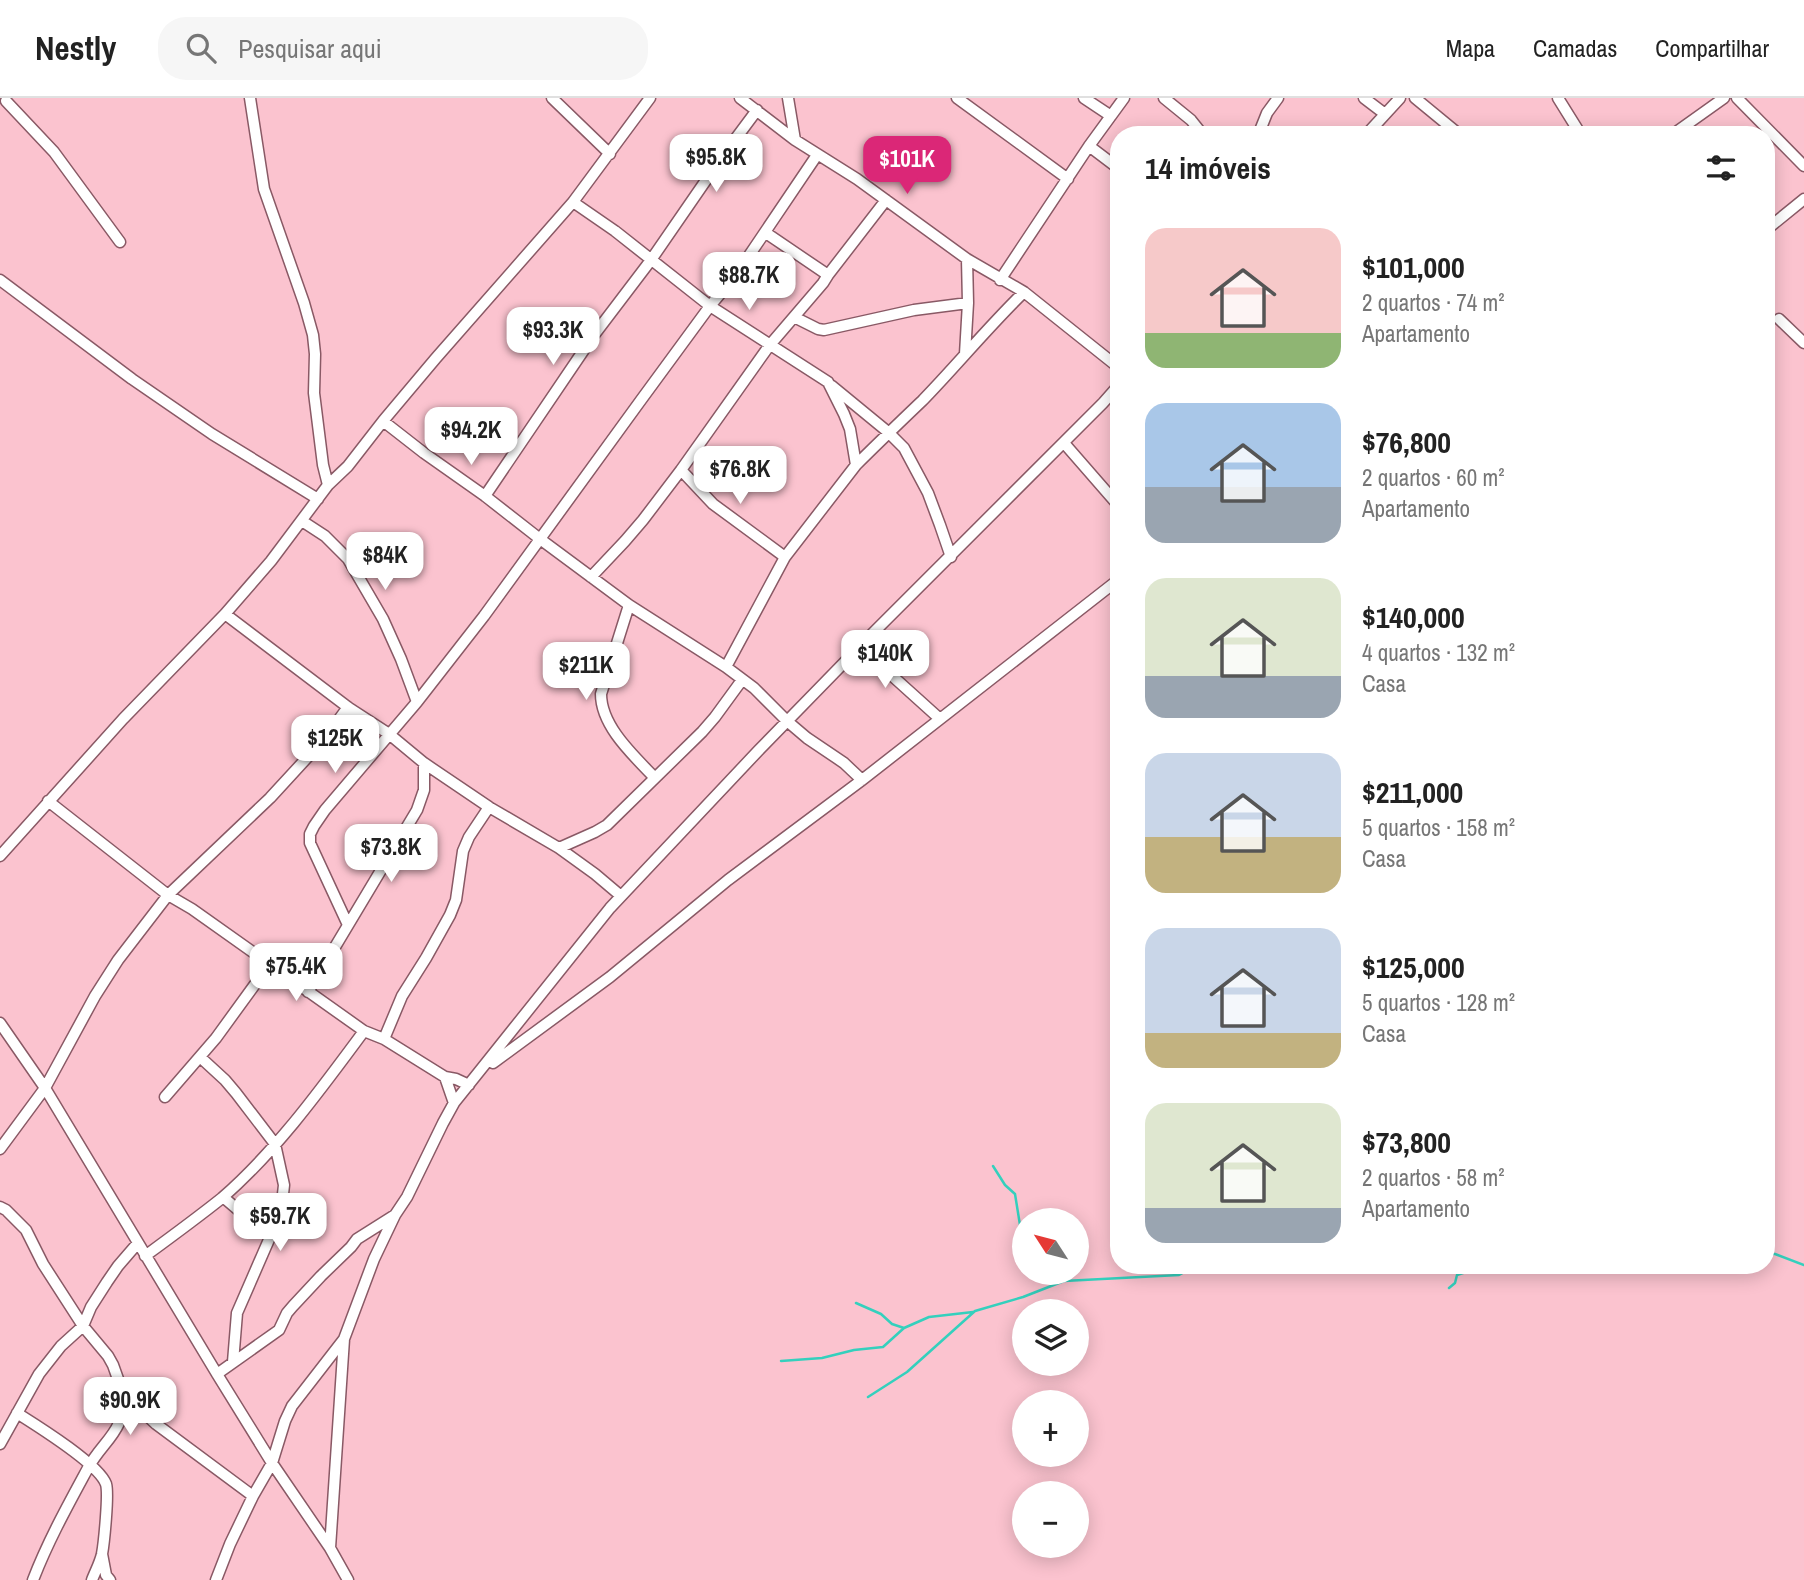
<!DOCTYPE html>
<html lang="pt">
<head>
<meta charset="utf-8">
<style>
  :root { --surface:#fff; --page:#f6f6f6; --text:#222; --muted:#767676; --line:#e0e0e0; --accent:#db2777 }
  body { margin:0; font-family:"Archivo Narrow",sans-serif; background:var(--page); color:var(--text); height:100vh; display:flex; flex-direction:column; font-size:26px; white-space:nowrap }
  * { box-sizing:border-box; margin:0 }
  p { font-size:23px; color:var(--muted) }
  .icon { flex:none; width:38px; height:38px; fill:none; stroke:currentColor; stroke-width:2; stroke-linecap:round; stroke-linejoin:round }
  .map { position:relative; flex:1; overflow:hidden }
  .details { position:absolute; left:1110px; top:28px; width:665px; height:1148px; display:flex; flex-direction:column; background:var(--surface); border-radius:28px; box-shadow:0 4px 18px #0003 }
  .details>* { flex:none }
  .needle { width:46px; rotate:306deg }
  .controls { position:absolute; left:1012px; top:1110px; display:grid; gap:14px }
  .controls a { display:grid; place-items:center; width:77px; height:77px; border-radius:50%; background:var(--surface); box-shadow:0 4px 18px #0003; font-size:35px }
  .price { position:absolute; translate:-50% -60px; padding:0 16px; border-radius:14px; background:#fff; color:#222; font-size:23px; line-height:46px; filter:drop-shadow(0 2px 4px #0008) }
  .price::after { content:''; position:absolute; left:50%; top:42px; width:21px; height:16px; margin-left:-10px; background:inherit; clip-path:polygon(0 0,100% 0,50% 100%) }
  .price.on { background:var(--accent); color:#fff }
  ul { padding:0; list-style:none }
  li { display:flex; align-items:center; gap:21px; height:175px; padding:0 35px }
  li span { display:grid; place-items:center; flex:none; width:196px; height:140px; border-radius:21px; color:#555 }
  li>.icon { margin-inline-start:auto }
  span .icon { width:84px; height:84px; fill:#fffc; stroke-width:1 }
  li b { font-size:30px }
  h2 { display:flex; justify-content:space-between; align-items:center; height:84px; padding:0 35px; font-size:30px }
  header { display:flex; align-items:center; gap:42px; box-sizing:border-box; height:98px; padding:0 35px; background:var(--surface); border-bottom:2px solid var(--line) }
  header strong { font-size:33px }
  nav { display:flex; gap:38px; margin-inline-start:auto; font-size:24px }
  .search { width:490px; height:63px; background:var(--page); display:flex; align-items:center; gap:18px; box-sizing:border-box; padding:0 24px; border-radius:28px; color:var(--muted); font-size:26px }
  .map>svg:first-child { display:block }
  .lines { fill:none; stroke-linecap:round; stroke-linejoin:round }
  .stream { stroke:#34d0bd; stroke-width:2.5 }
  .minor-casing { stroke:#895965; stroke-width:13 }
  .minor { stroke:#fff; stroke-width:10 }
</style>
</head>
<body>
<header>
<strong>Nestly</strong>
<div class="search"><svg class="icon" aria-label="search" viewBox="0 0 24 24"><circle cx="10" cy="10" r="6"/><path d="M15 15l6 6"/></svg>Pesquisar aqui</div>
<nav><a>Mapa</a><a>Camadas</a><a>Compartilhar</a></nav>
</header>
<div class="map">
<svg width="1804" height="1482" viewBox="0 0 1804 1482">
  <rect width="100%" height="100%" fill="#fbc3cf"/>
  <g class="lines">
    <path class="stream" d="M993,1068L1005,1087L1015,1096L1024,1152
      M1766,1156H1775L1804,1167
      M1049,1174L1059,1184
      M1449,1190L1455,1185L1457,1177L1478,1170L1483,1167
      M856,1205L881,1216L892,1226L904,1230
      M781,1263L822,1260L854,1252L883,1249L904,1230L929,1219L973,1214
      M868,1299L907,1274L975,1213L1023,1199L1064,1183L1179,1177L1197,1167"/>
    <g class="minor-casing">
      <path id="minor" d="M250,0L264,91L304,205L313,237L315,256L314,295L323,367L328,387
        M552,0L610,56
        M740,0L795,42L857,81L967,161L1024,194L1118,269
        M788,0L795,42
        M957,0L1068,81
        M1084,0L1111,18
        M1164,0L1191,22L1203,37
        M1364,0L1385,16
        M1415,0L1460,37
        M1558,0L1581,37
        M1737,0L1804,68
        M6,3L54,54L120,144
        M1265,37L1261,30L1267,15L1278,0
        M1366,37L1400,0
        M1672,37L1724,0
        M1089,48L1118,70
        M573,104L615,133L710,208L828,284L844,316L850,331L856,367L785,459L726,569
        M1766,132L1804,101
        M766,135L828,177
        M0,182L132,281L212,336L318,401
        M1000,182L1089,48L1124,0
        M794,219L818,231L824,232L914,212L968,205
        M1779,221L1804,245
        M965,256L968,205L967,161
        M832,288L888,334L904,350L928,395L940,427L951,459
        M383,323L424,355L485,398L540,441L629,507L726,569L754,590L787,623L807,640L844,665L862,682
        M1064,345L1118,407
        M856,367C878,345 900,324 923,302C957,267 988,229 1024,194
        M681,372L713,406L785,459
        M485,398L594,237L651,162L722,59L757,12
        M302,423L325,438L348,461L383,521L401,561L417,604
        M591,479L625,443L643,422L681,372L769,248L823,185L828,177L886,102
        M629,507L601,596C601,628 633,657 654,679
        M225,516L349,610L389,636L424,665L489,709L559,750L595,776L621,798
        M874,534L881,556L882,563L889,575L940,621
        M48,703L168,797L192,811L364,933L384,941L445,979L456,981L469,987
        M559,750L595,734L607,727L702,634L715,619L742,582
        M0,758L123,621L225,516L271,463L328,387L348,368L383,323L436,260L573,104L650,0
        M348,827L310,745V736L314,728L325,712L417,604L484,518L641,302L710,208L738,174L817,57
        M308,894L417,712L424,692V665
        M0,925L45,990L217,1276L272,1365L330,1450L348,1482
        M384,941L402,898L426,860L450,817L456,802L463,753L469,739L489,709
        M200,959L225,982L236,995L275,1046L284,1087L281,1114L237,1215L233,1264
        M493,965L610,879L728,782L862,682L1118,482
        M445,979L454,1005
        M165,999L216,940L269,867
        M0,1051L45,990L95,898L118,862L168,797L270,700L327,638L348,609
        M223,1099L270,1139
        M0,1109L6,1112L26,1132L43,1166L83,1228L108,1258L113,1267L123,1295L156,1326L253,1398
        M145,1158C171,1139 197,1120 222,1100C277,1052 321,991 364,933
        M217,1276L279,1232L287,1215L293,1208L321,1178L351,1149L357,1141L395,1117
        M17,1315C36,1327 99,1366 106,1386C109,1396 104,1445 102,1456C100,1465 95,1474 92,1482
        M0,1346L39,1276L61,1248L83,1228L91,1209L107,1184L118,1168L137,1146
        M330,1450L344,1241L374,1161L395,1117L407,1099L443,1025L454,1005L610,810L758,653L874,534L1103,305L1118,288
        M102,1456L106,1477L110,1482
        M33,1482C48,1443 68,1407 88,1370C104,1341 126,1334 123,1295
        M216,1482L230,1446L253,1398L272,1365L285,1323L292,1308L344,1241"/>
    </g>
    <use href="#minor" class="minor"/>
  </g>
</svg>
<div class="controls">
<a><svg class="needle" viewBox="-14 -14 28 28"><path d="M0-13l5 13h-10z" fill="#e53935"/><path d="M0 13l5-13h-10z" fill="#767676"/></svg></a>
<a><svg class="icon" aria-label="layers" viewBox="0 0 24 24"><path d="M12 4l9 5-9 5-9-5zM3 14l9 5 9-5"/></svg></a>
<a>+</a>
<a>−</a>
</div>
<b class="price" style="left:716px;top:96px">$95.8K</b>
<b class="price on" style="left:907px;top:98px">$101K</b>
<b class="price" style="left:749px;top:214px">$88.7K</b>
<b class="price" style="left:553px;top:269px">$93.3K</b>
<b class="price" style="left:471px;top:369px">$94.2K</b>
<b class="price" style="left:740px;top:408px">$76.8K</b>
<b class="price" style="left:385px;top:494px">$84K</b>
<b class="price" style="left:885px;top:592px">$140K</b>
<b class="price" style="left:586px;top:604px">$211K</b>
<b class="price" style="left:335px;top:677px">$125K</b>
<b class="price" style="left:391px;top:786px">$73.8K</b>
<b class="price" style="left:296px;top:905px">$75.4K</b>
<b class="price" style="left:280px;top:1155px">$59.7K</b>
<b class="price" style="left:130px;top:1339px">$90.9K</b>
<section class="details">
<h2>14 imóveis<svg class="icon" aria-label="filters" viewBox="0 0 24 24"><path d="M4 7h16M4 17h16"/><circle cx="9" cy="7" r="2"/><circle cx="15" cy="17" r="2"/></svg></h2>
<ul>
<li><span style="background:linear-gradient(#f6c9c9 75%,#8fb573 0)"><svg class="icon" aria-label="home" viewBox="0 0 24 24"><path d="M3 11l9-7 9 7M6 9v11h12V9"/></svg></span><div><b>$101,000</b><p>2 quartos · 74 m²</p><p>Apartamento</p></div></li>
<li><span style="background:linear-gradient(#a9c7e8 60%,#9aa5b1 0)"><svg class="icon" aria-label="home" viewBox="0 0 24 24"><path d="M3 11l9-7 9 7M6 9v11h12V9"/></svg></span><div><b>$76,800</b><p>2 quartos · 60 m²</p><p>Apartamento</p></div></li>
<li><span style="background:linear-gradient(#dfe7d0 70%,#9aa5b1 0)"><svg class="icon" aria-label="home" viewBox="0 0 24 24"><path d="M3 11l9-7 9 7M6 9v11h12V9"/></svg></span><div><b>$140,000</b><p>4 quartos · 132 m²</p><p>Casa</p></div></li>
<li><span style="background:linear-gradient(#c9d6e8 60%,#c2b280 0)"><svg class="icon" aria-label="home" viewBox="0 0 24 24"><path d="M3 11l9-7 9 7M6 9v11h12V9"/></svg></span><div><b>$211,000</b><p>5 quartos · 158 m²</p><p>Casa</p></div></li>
<li><span style="background:linear-gradient(#c9d6e8 75%,#c2b280 0)"><svg class="icon" aria-label="home" viewBox="0 0 24 24"><path d="M3 11l9-7 9 7M6 9v11h12V9"/></svg></span><div><b>$125,000</b><p>5 quartos · 128 m²</p><p>Casa</p></div></li>
<li><span style="background:linear-gradient(#dfe7d0 75%,#9aa5b1 0)"><svg class="icon" aria-label="home" viewBox="0 0 24 24"><path d="M3 11l9-7 9 7M6 9v11h12V9"/></svg></span><div><b>$73,800</b><p>2 quartos · 58 m²</p><p>Apartamento</p></div></li>
</ul>
</section>
</div>
</body>
</html>
